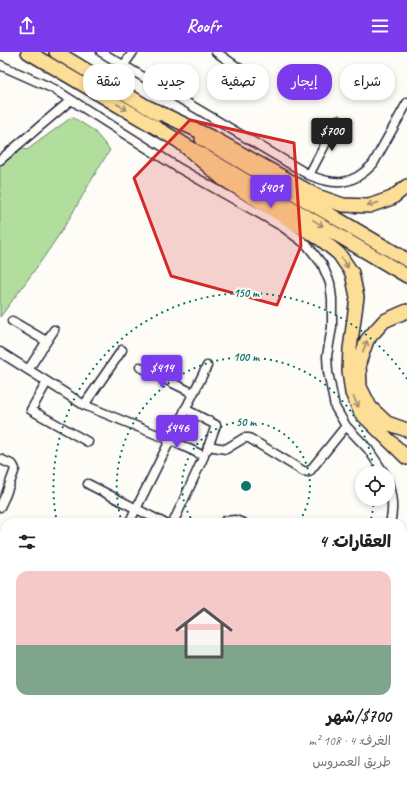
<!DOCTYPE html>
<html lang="ar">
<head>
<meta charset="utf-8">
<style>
  :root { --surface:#fff; --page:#f6f6f6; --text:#202124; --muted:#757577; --accent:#7c3aed }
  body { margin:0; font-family:Caveat,"Playpen Sans Arabic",sans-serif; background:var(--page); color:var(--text); direction:rtl; height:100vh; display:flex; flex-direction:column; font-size:15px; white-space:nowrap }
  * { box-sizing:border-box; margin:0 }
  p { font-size:13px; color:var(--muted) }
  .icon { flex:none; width:22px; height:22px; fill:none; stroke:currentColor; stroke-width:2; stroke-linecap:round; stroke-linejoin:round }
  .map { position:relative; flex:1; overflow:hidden; direction:ltr }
  .drawer { position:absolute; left:0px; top:466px; width:407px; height:268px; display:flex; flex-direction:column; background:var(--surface); border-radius:16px 16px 0 0; box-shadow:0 2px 6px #0003; direction:rtl }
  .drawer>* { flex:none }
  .guide { position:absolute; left:12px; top:12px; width:383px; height:36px; direction:rtl; display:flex; gap:8px }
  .tools { position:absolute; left:355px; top:414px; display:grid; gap:8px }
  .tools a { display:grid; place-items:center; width:40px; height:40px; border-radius:50%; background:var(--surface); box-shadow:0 2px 6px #0003; font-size:20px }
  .price { position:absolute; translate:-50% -34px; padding:0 9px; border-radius:4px; background:var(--accent); color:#fff; font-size:13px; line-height:26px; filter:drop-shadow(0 1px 2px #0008) }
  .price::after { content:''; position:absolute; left:50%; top:24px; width:12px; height:9px; margin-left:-6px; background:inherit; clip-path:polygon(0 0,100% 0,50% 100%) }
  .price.selected { background:#222; color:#fff }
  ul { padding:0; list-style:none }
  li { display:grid; align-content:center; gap:8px; height:212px; padding:0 16px }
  li span { display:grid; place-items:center; height:124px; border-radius:12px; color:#555 }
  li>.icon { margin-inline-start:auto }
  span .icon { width:72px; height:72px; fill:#fffc; stroke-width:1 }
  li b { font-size:17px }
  h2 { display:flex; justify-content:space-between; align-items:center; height:48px; padding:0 16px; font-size:17px }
  .chip { padding:0 14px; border-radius:16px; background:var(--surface); box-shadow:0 2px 6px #0003; font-size:14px; line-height:36px }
  .chip.selected { background:var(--accent); color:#fff }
  header { display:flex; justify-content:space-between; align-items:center; height:52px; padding:0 16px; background:var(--accent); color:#fff; font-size:18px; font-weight:700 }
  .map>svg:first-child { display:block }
  .green { fill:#b1de9d; stroke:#6a806c }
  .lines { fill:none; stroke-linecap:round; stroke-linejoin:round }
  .minor-casing { stroke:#22223b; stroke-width:11 }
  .secondary-casing { stroke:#22223b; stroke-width:14 }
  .primary-casing { stroke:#22223b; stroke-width:16 }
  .trunk-casing { stroke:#22223b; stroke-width:16 }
  .minor { stroke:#fdfcf7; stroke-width:8 }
  .secondary { stroke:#fdfcf7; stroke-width:11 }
  .primary { stroke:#fdde96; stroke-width:13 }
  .trunk { stroke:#fdde96; stroke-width:13 }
  .oneway { stroke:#9a896d }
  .marked { fill:#d62828; fill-opacity:0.2; stroke:#d62828; stroke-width:3; stroke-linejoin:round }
  .ring { fill:none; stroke:#0f766e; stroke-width:2; stroke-dasharray:2 4 }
  .centre { fill:#0f766e; stroke:#fdfcf7; stroke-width:2 }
  .ring-label { font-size:12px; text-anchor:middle; font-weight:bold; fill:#0f766e; stroke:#fdfcf7; stroke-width:4; stroke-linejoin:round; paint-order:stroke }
</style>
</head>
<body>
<header><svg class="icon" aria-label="menu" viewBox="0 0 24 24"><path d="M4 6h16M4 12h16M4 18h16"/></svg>Roofr<svg class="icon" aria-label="share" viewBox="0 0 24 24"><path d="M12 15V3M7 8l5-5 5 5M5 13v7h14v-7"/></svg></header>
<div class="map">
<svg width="407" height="734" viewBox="0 0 407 734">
  <rect width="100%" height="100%" fill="#fdfcf7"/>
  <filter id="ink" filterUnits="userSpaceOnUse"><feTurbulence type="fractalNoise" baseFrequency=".025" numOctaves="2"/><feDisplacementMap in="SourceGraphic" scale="8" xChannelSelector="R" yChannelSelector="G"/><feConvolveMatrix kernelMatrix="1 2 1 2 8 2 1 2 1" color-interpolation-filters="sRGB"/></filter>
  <g filter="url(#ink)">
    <path class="green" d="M72,65L93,78L110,98C95,120 83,144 69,167C48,201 24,233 0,265V111L15,95L27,98Z"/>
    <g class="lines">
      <g class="minor-casing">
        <path id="minor" d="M101,0L309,123C335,134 352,134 373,112L407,51
          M216,0L246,21
          M0,13L54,37L177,115L283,175L307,193L322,212L330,231L332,247V275L327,304L328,320L335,355L346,374L368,397L384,421
          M123,14L133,0
          M0,108L71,48
          M309,123L338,68
          M12,269L46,289
          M0,300L84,353L170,388L204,404L173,471
          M140,315L193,341
          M28,318L54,278
          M47,330L31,358L88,390
          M84,353L122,298
          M185,357L216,373L207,398
          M208,394L226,397L244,386H249L303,419L309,420L346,374
          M0,407L13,413L15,417L6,442L0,455
          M388,430C392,443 394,457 390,471
          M88,432L164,471
          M129,471L207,314
          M224,471L225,469L235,468L243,471
          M0,518L5,519
          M0,599L5,583
          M402,674L407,675
          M123,729L131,732
          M317,734L319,729"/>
      </g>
      <g class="secondary-casing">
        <path id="secondary" d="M0,728L14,734"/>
      </g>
      <g class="primary-casing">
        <path id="primary" d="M28,0L407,224
          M56,0L159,62
          M202,87L407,208"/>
      </g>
      <g class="trunk-casing">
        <path id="trunk" d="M150,56L213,86L317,144L343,153L369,154L392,146L407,134
          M179,89L223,127L322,188L339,202L352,221L357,245L350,297L349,319L352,341L361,361L407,406
          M407,259L384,269L367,288L359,311L360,335L370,355L387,371L407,378
          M402,559L407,545
          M402,645L406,609
          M337,734L339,729
          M359,734L360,729
          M377,734L378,729
          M395,734V729"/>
      </g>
      <use href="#minor" class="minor"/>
      <use href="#secondary" class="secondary"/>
      <use href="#primary" class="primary"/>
      <use href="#trunk" class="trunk"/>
    </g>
    <defs><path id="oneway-shaft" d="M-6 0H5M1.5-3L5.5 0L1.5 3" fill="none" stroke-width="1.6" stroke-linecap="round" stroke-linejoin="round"/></defs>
    <g class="oneway">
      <use href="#oneway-shaft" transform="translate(122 55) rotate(30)"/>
      <use href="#oneway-shaft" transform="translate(373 152) rotate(165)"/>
      <use href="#oneway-shaft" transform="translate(318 171) rotate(31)"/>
      <use href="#oneway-shaft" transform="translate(345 211) rotate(56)"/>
      <use href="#oneway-shaft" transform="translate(365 294) rotate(-70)"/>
      <use href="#oneway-shaft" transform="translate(356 350) rotate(65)"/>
    </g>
  </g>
  <path class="marked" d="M190,68L294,91L301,194L277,253L171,224L134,126Z"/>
  <g class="ring">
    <path d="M194 471A64 64 0 1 1 298 471"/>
    <path d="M374 447A129 129 0 0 1 370 471M122 471A129 129 0 1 1 374 421"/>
    <path d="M57 471A193 193 0 0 1 407 327"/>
  </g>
  <circle cx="246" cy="434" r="6" class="centre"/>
  <g class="ring-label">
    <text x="246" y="245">150 m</text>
    <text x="246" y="309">100 m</text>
    <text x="246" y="374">50 m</text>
  </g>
</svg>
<div class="tools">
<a><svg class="icon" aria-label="locate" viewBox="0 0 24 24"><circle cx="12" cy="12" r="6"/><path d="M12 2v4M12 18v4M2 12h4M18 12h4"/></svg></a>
</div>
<b class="price selected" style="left:332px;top:100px">$700</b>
<b class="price" style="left:271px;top:157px">$401</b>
<b class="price" style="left:162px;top:337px">$414</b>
<b class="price" style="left:177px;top:397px">$446</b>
<div class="guide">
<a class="chip">شراء</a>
<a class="chip selected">إيجار</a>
<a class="chip">تصفية</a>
<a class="chip">جديد</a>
<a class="chip">شقة</a>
</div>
<section class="drawer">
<h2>العقارات: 4<svg class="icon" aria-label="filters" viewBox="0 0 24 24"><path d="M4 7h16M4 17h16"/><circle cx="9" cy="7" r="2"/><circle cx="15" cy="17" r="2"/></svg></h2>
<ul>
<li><span style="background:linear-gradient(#f6c9c9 60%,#7fa58c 0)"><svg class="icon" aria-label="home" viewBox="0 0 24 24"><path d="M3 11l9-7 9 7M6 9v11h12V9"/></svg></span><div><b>$700/شهر</b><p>الغرف: 4 · 108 m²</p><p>طريق العمروس</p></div></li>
</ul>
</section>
</div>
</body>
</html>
